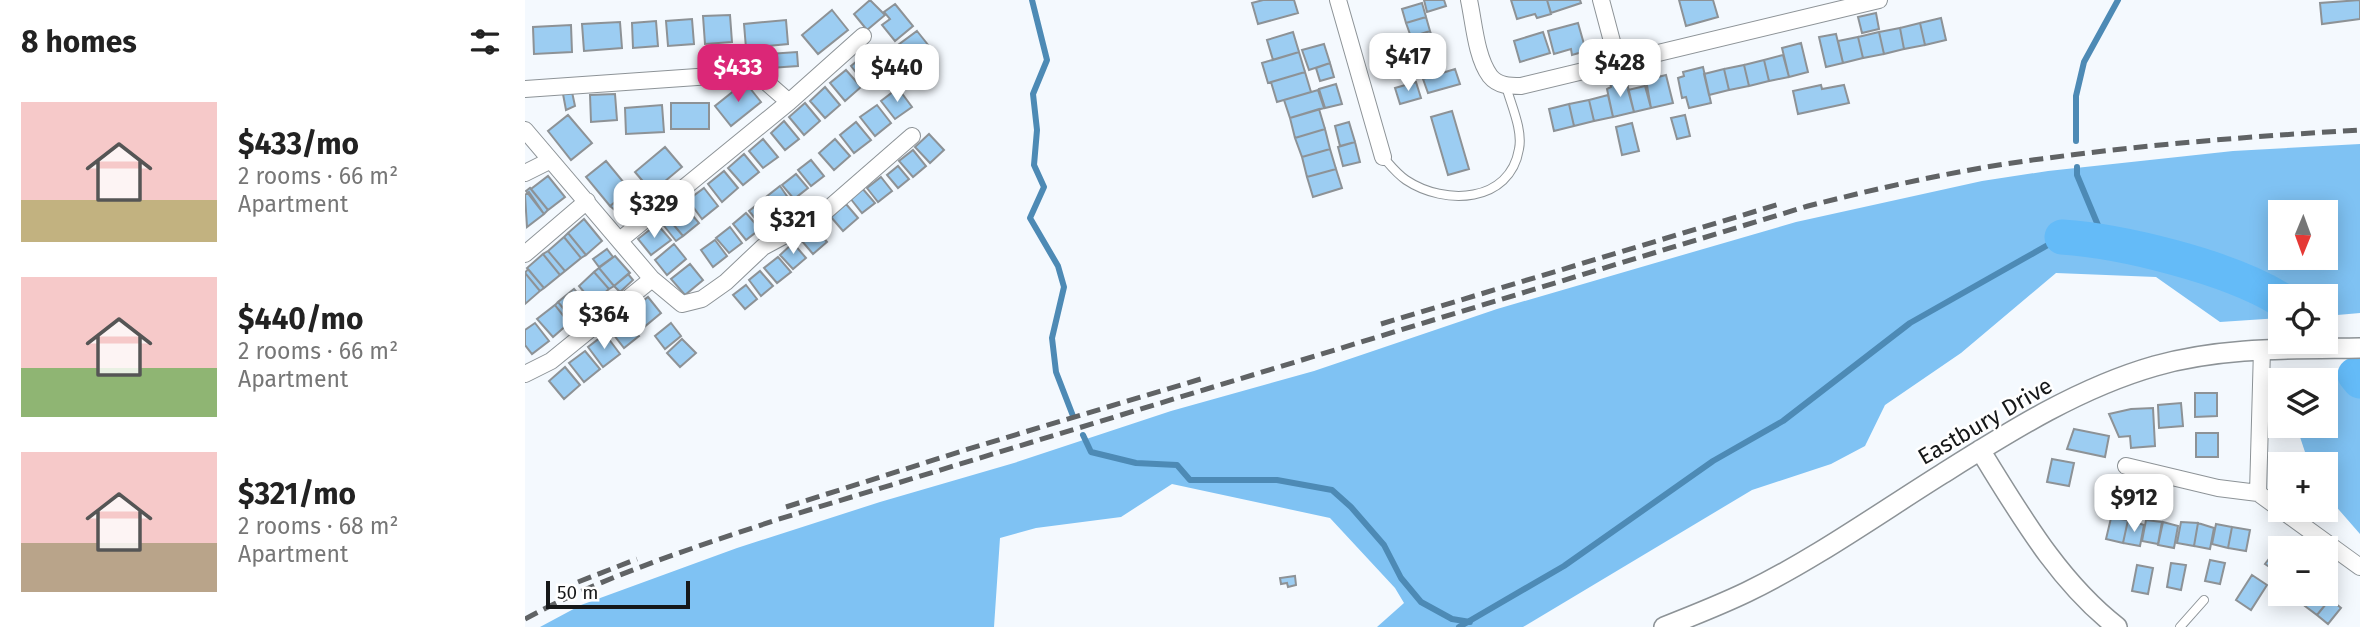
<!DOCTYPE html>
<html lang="en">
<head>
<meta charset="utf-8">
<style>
  :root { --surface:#fff; --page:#f2f2f2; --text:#222; --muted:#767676; --accent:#db2777 }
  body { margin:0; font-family:"Fira Sans",sans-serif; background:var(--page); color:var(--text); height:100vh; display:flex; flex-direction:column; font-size:26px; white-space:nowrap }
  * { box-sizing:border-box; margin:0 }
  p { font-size:23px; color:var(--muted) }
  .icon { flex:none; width:38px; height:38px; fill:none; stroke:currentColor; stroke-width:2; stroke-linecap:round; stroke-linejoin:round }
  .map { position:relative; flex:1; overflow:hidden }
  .panel { display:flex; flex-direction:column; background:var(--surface); width:525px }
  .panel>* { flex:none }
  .needle { width:46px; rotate:181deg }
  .buttons { position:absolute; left:1743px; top:200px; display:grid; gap:14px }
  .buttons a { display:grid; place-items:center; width:70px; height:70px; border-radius:0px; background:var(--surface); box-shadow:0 4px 18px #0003; font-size:35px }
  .scale { position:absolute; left:21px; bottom:18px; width:144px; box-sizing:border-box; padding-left:7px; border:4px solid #161819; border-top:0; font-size:19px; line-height:24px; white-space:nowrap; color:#161819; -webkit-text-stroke:5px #fff; paint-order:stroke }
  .price { position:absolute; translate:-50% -60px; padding:0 16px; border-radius:14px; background:#fff; color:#222; font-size:23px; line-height:46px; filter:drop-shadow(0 2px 4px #0008) }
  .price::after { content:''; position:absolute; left:50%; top:42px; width:21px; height:16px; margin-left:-10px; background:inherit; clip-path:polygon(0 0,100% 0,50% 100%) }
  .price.on { background:var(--accent); color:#fff }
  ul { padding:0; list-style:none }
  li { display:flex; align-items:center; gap:21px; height:175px; padding:0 21px }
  li span { display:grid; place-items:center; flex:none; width:196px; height:140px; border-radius:0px; color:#555 }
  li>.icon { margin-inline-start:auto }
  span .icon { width:84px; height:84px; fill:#fffc; stroke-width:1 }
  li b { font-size:30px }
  h2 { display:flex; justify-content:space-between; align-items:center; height:84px; padding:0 21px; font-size:30px }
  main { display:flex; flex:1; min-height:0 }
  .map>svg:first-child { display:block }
  .forest { fill:#7fc2f3; fill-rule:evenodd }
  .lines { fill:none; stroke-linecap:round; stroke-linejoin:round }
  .stream { stroke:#4d8ab5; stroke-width:6 }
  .river { stroke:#64bbf8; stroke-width:35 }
  .building { fill:#9ccdf2; stroke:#8d9296; stroke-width:2 }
  .service-casing { stroke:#8d9397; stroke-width:10 }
  .minor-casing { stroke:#8d9397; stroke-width:18 }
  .tertiary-casing { stroke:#8d9397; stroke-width:22 }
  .service { stroke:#fff; stroke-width:8 }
  .minor { stroke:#fff; stroke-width:16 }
  .tertiary { stroke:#fff; stroke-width:19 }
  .rail { stroke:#606365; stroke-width:5; stroke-dasharray:14 7; stroke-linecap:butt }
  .labels { text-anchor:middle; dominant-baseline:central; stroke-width:5; stroke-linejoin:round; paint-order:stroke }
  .street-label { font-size:23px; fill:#161819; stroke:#fff }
</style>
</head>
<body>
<main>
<section class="panel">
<h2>8 homes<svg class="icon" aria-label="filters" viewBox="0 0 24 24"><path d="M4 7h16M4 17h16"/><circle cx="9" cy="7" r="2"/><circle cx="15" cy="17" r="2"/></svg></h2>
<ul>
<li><span style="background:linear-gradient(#f6c9c9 70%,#c2b280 0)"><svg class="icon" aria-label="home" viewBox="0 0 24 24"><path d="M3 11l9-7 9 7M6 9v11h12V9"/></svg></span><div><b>$433/mo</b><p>2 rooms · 66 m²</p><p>Apartment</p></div></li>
<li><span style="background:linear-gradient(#f6c9c9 65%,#8fb573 0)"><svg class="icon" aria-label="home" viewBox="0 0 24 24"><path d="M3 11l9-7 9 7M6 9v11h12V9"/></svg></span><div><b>$440/mo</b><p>2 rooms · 66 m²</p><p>Apartment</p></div></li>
<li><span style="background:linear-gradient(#f6c9c9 65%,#b9a48a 0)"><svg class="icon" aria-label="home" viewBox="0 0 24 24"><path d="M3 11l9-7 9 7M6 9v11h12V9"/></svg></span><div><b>$321/mo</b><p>2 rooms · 68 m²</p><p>Apartment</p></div></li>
</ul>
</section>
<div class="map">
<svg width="1835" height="627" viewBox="0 0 1835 627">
  <rect width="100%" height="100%" fill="#f4f9fe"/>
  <path class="forest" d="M1835,144V313L1801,316V296H1755V318L1695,322L1631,277L1531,273L1436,353L1360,405L1340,446L1306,464L1227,490L998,627H852L879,603L870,588L805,518L647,484L596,517L511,528L475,538L469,627H15L56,605L212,548L355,502L489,463L646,411L789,371L972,309L1271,222L1457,181L1523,171L1708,151ZM1755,212H1801V257H1755Z
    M1755,377H1835V534L1801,495V464H1784L1771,425H1801V380H1756Z"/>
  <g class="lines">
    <path class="stream" d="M507,0L522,60L508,94L512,130L509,165L519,187L505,218L533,266L539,287L527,338L531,372L548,416
      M1551,141V96L1559,62L1593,0
      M1552,167V175L1580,242
      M558,435L566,452L611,463L652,465L665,480H752L807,490L826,507L859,545L876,578L896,602L927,619L945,622
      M934,627L1039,566L1188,461L1258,421L1385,323L1537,237"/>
    <path class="river" d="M1537,237C1597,241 1703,267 1755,299
      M1830,375L1835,381"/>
  </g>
  <path class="building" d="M345,0L360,15L342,30L329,14Z
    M738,0H769L773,13L733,24L727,3Z
    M899,0H919L921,6L902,12Z
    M986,0H1022L1026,14L1012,18L1010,14L992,19Z
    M1022,0H1055L1056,3L1026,13Z
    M1154,0H1188L1193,17L1161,26Z
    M1835,0V19L1797,24L1795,3Z
    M897,3L901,17L881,23L877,9Z
    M370,4L388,26L370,41L357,25L365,19L359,12Z
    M307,10L323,30L293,54L277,35Z
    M1351,13L1354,29L1337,33L1333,17Z
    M205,15L207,42L180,44L178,16Z
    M901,17L905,31L886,37L881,23Z
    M1416,18L1421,40L1400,45L1395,23Z
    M167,19L169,44L143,46L141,21Z
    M261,20L263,44L221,48L219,24Z
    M131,21L133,46L108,48L107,23Z
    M95,22L97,48L59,51L57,24Z
    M1053,23L1061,51L1047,55L1046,49L1029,54L1023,31Z
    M1395,23L1400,45L1379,49L1375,28Z
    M46,25L47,52L9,54L8,27Z
    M1375,28L1379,49L1359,54L1354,32Z
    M392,31L404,46L386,61L373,45Z
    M905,31L910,45L890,51L886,37Z
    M768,32L774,52L748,60L742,40Z
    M1018,32L1025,53L995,62L989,41Z
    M1354,32L1359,54L1338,58L1333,37Z
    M1311,34L1318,63L1301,67L1294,37Z
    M1333,37L1338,58L1318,63L1313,41Z
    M1276,43L1283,72L1264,77L1257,48Z
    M799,44L805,63L784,70L777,50Z
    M910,45L914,59L894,65L890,51Z
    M272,52L273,66L245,68L244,54Z
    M774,52L780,72L743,83L737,63Z
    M342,53L357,71L340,84L326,66Z
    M1258,55L1264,77L1244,81L1239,60Z
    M914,59L918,73L898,79L894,65Z
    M1239,60L1244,81L1224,86L1219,65Z
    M805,63L809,77L795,81L791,68Z
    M1219,65L1224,86L1204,90L1199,69Z
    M1178,67L1186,103L1164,108L1161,97L1157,98L1153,78L1159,76L1158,72Z
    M930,69L935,84L903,93L898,79Z
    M1199,69L1204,90L1184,95L1179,74Z
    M321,70L336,87L320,101L305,83Z
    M780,72L786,92L752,102L746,82Z
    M1141,75L1148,103L1126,108L1121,80Z
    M1098,79L1099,84L1102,83L1109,112L1088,117L1082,89L1086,87L1085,82Z
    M220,82L236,102L206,126L190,106Z
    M891,82L896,98L875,104L870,88Z
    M811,84L817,104L800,108L794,89Z
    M1296,85L1297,89L1319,85L1324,103L1273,114L1268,91Z
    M1120,86L1126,108L1109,112L1103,90Z
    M300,87L315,105L300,118L285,101Z
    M373,88L387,107L370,119L356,101Z
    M793,90L799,108L765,118L759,100Z
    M47,92L50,106L41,110L38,94Z
    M90,94L92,120L66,122L65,95Z
    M1083,95L1088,117L1069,121L1064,100Z
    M1064,100L1069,121L1049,126L1044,104Z
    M146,103H184V129H146Z
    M280,103L295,121L279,135L264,117Z
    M1044,104L1049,126L1029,131L1024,109Z
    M137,105L139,132L101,134L100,108Z
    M352,105L366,123L350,136L335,117Z
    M794,109L800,129L770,138L765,118Z
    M927,111L944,169L923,175L906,117Z
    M43,115L67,143L46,160L23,131Z
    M1160,115L1165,136L1152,139L1146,118Z
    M259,121L274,139L260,150L246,133Z
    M331,122L346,140L329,153L315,135Z
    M824,122L830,142L815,146L810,126Z
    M1107,123L1114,151L1097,155L1091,127Z
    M800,129L805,149L777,157L770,138Z
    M404,134L419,150L405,163L390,147Z
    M238,139L253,157L238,168L224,151Z
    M310,139L325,156L309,170L294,153Z
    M830,142L835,162L818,166L813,147Z
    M140,147L157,167L127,192L110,172Z
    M805,149L811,169L782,177L777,157Z
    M388,150L401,166L388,177L374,161Z
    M219,154L234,172L218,185L203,168Z
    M286,160L299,176L286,186L273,170Z
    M81,161L105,190L85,206L61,177Z
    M373,166L384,179L373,188L362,175Z
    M811,169L817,188L788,197L782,177Z
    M199,171L213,188L197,202L183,184Z
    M271,174L283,188L269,199L257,185Z
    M23,176L40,197L23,210L6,189Z
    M356,177L367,191L353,202L342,188Z
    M255,186L266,202L252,212L241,197Z
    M5,188L23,210L19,214L1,191Z
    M179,188L193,206L177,219L163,200Z
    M337,188L350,203L337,213L325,198Z
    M104,191L109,197L92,212L85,206Z
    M4,192L19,214L2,227L0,195Z
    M238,200L251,215L237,227L224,211Z
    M158,204L174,223L158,236L142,217Z
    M321,204L333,218L318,231L306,217Z
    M221,213L235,229L221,240L208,224Z
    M142,217L158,236L151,241L136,222Z
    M59,219L77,241L61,255L43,233Z
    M132,224L146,240L126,255L113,239Z
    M205,227L217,243L204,253L191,238Z
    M291,229L302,242L288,254L276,240Z
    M43,233L61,255L56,258L39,237Z
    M39,237L56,258L40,271L23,251Z
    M190,240L202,256L188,267L176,250Z
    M268,243L281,258L268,269L255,255Z
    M149,244L161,259L142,275L130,260Z
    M82,249L88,257L74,267L68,259Z
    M23,251L40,271L35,275L18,254Z
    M18,254L35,275L19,288L2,268Z
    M90,256L105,273L89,286L74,268Z
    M253,257L266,272L252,283L239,268Z
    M165,264L178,280L160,295L146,279Z
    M74,268L89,286L84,289L69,272Z
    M3,269L19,288L15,291L0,273Z
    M235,271L248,286L236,296L224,280Z
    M69,272L84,289L68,303L54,286Z
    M0,273L15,291L0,304Z
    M103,274L108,280L95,292L89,286Z
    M221,285L232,299L220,309L208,295Z
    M49,289L64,307L48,320L33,302Z
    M123,297L136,313L118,328L105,311Z
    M33,302L48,320L44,323L30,305Z
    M30,305L44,323L28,337L12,319Z
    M100,318L114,336L99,348L85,330Z
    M10,323L24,341L7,354L0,345V330Z
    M146,323L156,336L140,349L130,336Z
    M80,334L95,354L78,367L63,347Z
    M157,339L171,353L155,367L142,353Z
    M60,351L75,369L59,382L44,363Z
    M40,367L55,385L39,399L24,381Z
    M1670,393H1692V416L1670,417Z
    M1656,403L1658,426L1634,428L1633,405Z
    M1628,408L1630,446L1606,448L1605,436L1594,437L1584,414L1606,409Z
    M1549,429L1584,436L1580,457L1542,449Z
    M1671,433H1693V457H1671Z
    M1527,459L1549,463L1544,486L1522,482Z
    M1586,518L1603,520L1598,543L1581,539Z
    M1603,520L1619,525L1615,546L1598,543Z
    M1621,520L1637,522L1633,544L1617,541Z
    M1638,522L1653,526L1649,548L1633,545Z
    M1656,522L1673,523L1669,546L1652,543Z
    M1673,523L1689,528L1685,549L1669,546Z
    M1691,524L1707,527L1703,548L1687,544Z
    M1707,527L1725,530L1721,551L1703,548Z
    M1753,547L1755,549V568L1752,572L1740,564Z
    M1685,560L1700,563L1695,584L1680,581Z
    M1646,563L1661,565L1656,590L1642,587Z
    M1612,565L1628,568L1623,594L1607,591Z
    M1727,575L1742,585L1726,610L1711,600Z
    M770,576L771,585L763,587L762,583L756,584L755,578Z
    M1791,593H1798L1805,599L1792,615L1780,606Z
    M1805,599L1816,608L1803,624L1792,615Z"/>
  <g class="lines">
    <g class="service-casing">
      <path id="service" d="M858,157C865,165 872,174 881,180C920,206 985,203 994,149C998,130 986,105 981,86
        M1655,627L1679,600"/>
    </g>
    <g class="minor-casing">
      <path id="minor" d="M813,0L858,157
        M944,0C949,23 951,57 965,76C973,86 985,86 996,86L1354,0
        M1076,0L1093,64
        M0,89L215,74L240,81L264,102
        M0,130L127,279L157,304L177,299L201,282L238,247L294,217L387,136
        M0,173L24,161
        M95,240L264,102L338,36
        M0,254L62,201
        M0,374L26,361L127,279
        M1601,466L1693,488L1733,493L1835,567
        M1733,493L1737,349"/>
    </g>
    <g class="tertiary-casing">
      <path id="tertiary" d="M1455,450C1495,514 1532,580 1592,627
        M1139,627C1167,616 1195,605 1222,592C1290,559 1353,514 1417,474C1484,432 1553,388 1630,366C1696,347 1766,349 1835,348"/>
    </g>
    <use href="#service" class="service"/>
    <use href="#minor" class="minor"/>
    <use href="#tertiary" class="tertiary"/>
    <path class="rail" d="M856,324L1258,203
      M261,507L440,450L679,378
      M53,582L112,559
      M0,619C79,576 165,549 251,520L1283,206C1362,186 1442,168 1523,158C1626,144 1731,136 1835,130"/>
  </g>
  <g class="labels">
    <g class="street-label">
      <text transform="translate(1460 421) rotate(-30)">Eastbury Drive</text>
    </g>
  </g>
</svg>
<div class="buttons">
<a><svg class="needle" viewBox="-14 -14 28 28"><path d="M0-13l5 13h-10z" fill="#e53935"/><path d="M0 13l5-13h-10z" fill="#767676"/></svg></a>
<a><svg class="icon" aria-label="locate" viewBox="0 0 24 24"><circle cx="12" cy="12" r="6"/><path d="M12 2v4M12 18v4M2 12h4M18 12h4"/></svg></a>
<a><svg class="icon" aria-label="layers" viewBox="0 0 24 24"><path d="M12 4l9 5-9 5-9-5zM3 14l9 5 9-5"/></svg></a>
<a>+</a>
<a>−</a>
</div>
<div class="scale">50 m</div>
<b class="price" style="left:883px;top:93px">$417</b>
<b class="price" style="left:1095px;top:99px">$428</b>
<b class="price on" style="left:213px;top:104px">$433</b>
<b class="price" style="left:372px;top:104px">$440</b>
<b class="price" style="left:129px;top:240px">$329</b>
<b class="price" style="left:268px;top:256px">$321</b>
<b class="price" style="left:79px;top:351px">$364</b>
<b class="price" style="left:1609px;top:534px">$912</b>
</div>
</main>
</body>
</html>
